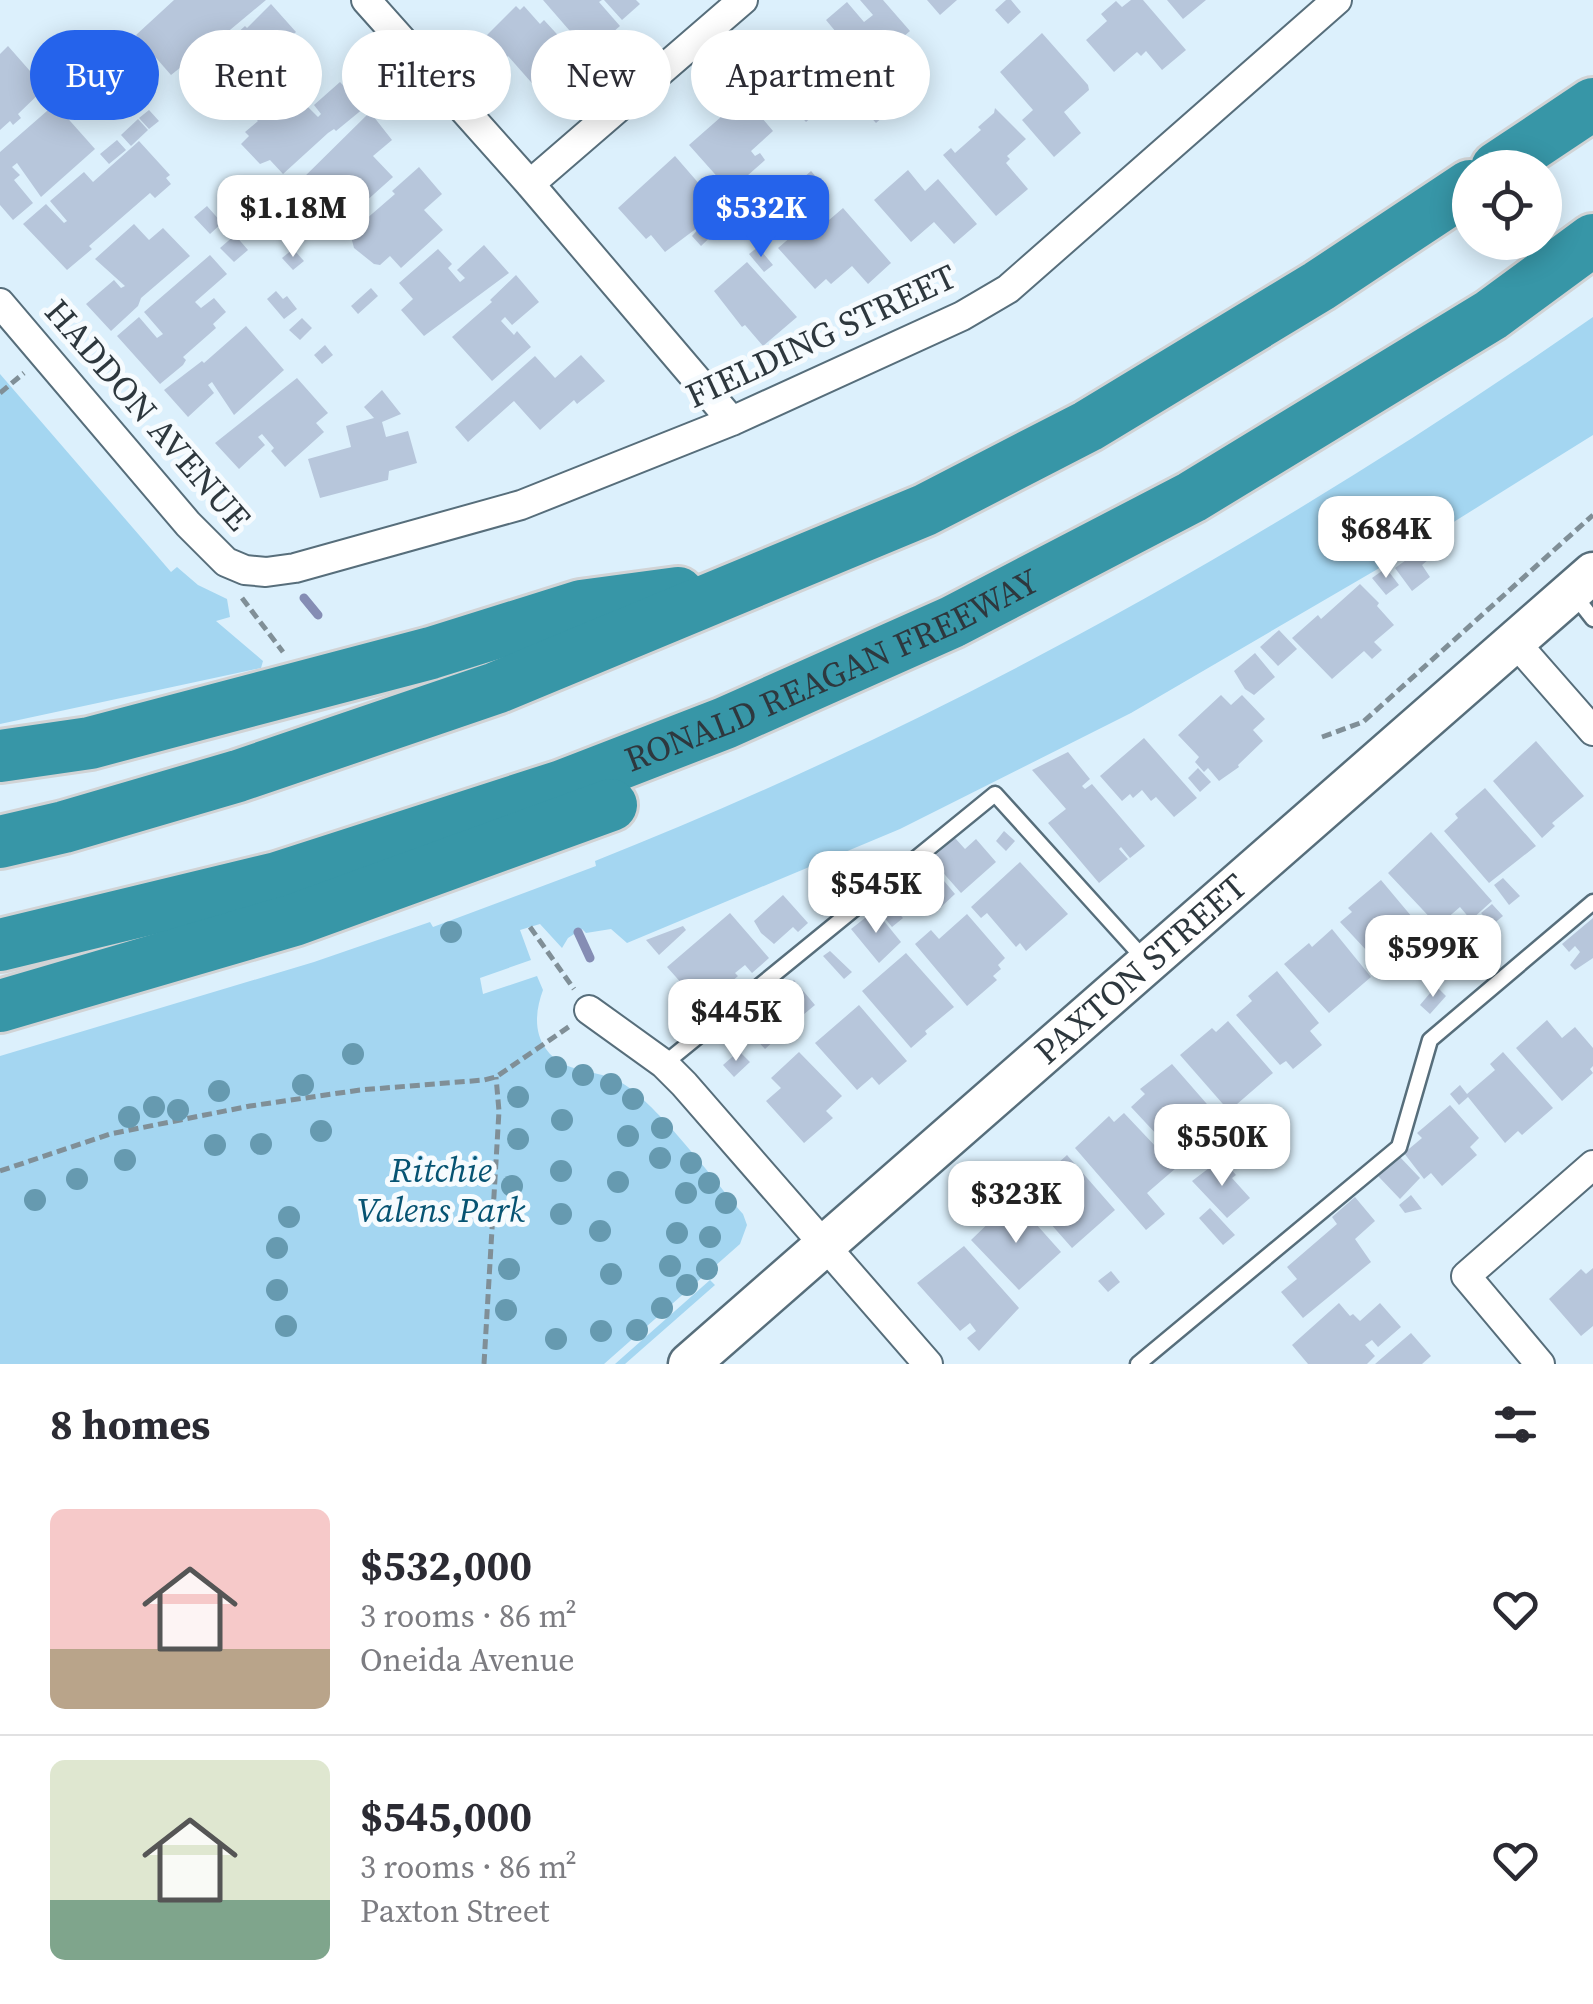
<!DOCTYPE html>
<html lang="en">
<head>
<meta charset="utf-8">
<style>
  :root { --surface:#fff; --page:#f2f2f3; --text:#2b2b33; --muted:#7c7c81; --line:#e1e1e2; --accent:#2563eb }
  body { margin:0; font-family:"Source Serif 4",serif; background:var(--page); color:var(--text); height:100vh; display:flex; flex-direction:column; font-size:38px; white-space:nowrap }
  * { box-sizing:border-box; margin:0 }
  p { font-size:32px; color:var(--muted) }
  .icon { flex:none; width:55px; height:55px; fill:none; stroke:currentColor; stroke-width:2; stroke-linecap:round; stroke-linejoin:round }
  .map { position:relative; height:1364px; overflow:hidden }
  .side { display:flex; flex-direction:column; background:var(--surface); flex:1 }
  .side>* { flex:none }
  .guide { position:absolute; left:30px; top:30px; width:1000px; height:90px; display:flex; gap:20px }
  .buttons { position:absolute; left:1452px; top:150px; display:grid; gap:20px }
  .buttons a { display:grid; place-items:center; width:110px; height:110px; border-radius:50%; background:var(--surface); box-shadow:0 5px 25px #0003; font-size:50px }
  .price { position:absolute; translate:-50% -85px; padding:0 22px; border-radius:20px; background:#fff; color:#222; font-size:32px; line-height:65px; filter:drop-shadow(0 2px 5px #0008) }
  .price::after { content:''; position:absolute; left:50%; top:60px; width:30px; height:22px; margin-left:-15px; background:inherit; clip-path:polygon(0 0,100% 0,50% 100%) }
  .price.current { background:var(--accent); color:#fff }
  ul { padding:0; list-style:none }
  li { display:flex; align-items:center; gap:30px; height:250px; padding:0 50px }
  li+li { border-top:2px solid var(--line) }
  li span { display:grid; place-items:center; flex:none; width:280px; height:200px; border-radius:15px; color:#555 }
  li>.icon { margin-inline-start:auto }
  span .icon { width:120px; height:120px; fill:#fffc; stroke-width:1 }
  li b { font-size:42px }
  h2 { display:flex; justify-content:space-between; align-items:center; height:120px; padding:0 50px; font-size:42px }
  .pill { padding:0 35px; border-radius:45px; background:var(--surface); box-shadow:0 5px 25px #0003; font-size:35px; line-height:90px }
  .pill.current { background:var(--accent); color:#fff }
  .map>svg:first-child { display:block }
  .green { fill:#a4d6f1 }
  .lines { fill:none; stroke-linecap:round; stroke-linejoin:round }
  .stream { stroke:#858db4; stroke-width:9 }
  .building { fill:#b7c6db }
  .lane-casing { stroke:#576e7b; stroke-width:19 }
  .street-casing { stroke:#576e7b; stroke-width:32 }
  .secondary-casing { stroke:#576e7b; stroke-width:45 }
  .highway-casing { stroke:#d1d3d5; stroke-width:58 }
  .path { stroke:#808f97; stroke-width:5; stroke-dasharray:10 5; stroke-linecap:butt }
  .lane { stroke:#fff; stroke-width:14 }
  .street { stroke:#fff; stroke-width:28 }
  .secondary { stroke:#fff; stroke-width:40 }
  .highway { stroke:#3796a7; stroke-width:52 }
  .tree { fill:#669ab0 }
  .labels { text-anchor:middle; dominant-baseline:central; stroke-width:10; stroke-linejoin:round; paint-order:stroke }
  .street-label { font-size:35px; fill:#2e383e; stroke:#f6fbfe }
  .park-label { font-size:35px; font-style:italic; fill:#065372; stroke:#f6fbfe }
</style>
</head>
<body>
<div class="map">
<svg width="1593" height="1364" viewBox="0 0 1593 1364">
  <rect width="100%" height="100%" fill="#dcf0fc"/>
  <path class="green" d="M1593,317V435L1388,563L1131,713L900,829L627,943L611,929L586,933L582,929L568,938L562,948L540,924L520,930L531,960L480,978L483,994L537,976L543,990C536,1009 533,1031 546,1049C564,1075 597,1068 622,1083C659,1106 712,1178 743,1214L747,1225L740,1244L604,1364H0V1056L314,962L430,922L433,927L596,866L595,861C948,721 1282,534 1593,317Z
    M0,374L171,572L177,567L198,585L227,599L230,617L216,621L263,661L261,668L0,724Z
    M710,1280L715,1285L625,1364H615Z"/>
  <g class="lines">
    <path class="stream" d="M304,598L318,615
      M578,932L590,958"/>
  </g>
  <path class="building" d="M174,0H266L188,65L186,63L171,75L136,35Z
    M543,0H602L599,2L620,26L589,53Z
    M604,0H636L640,4L622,20Z
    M860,0H883L910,31L903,37L928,66L905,87L888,68L875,79L826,20L847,2L864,22L873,15Z
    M927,0H957L940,15Z
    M1006,0H1011L1021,12L1008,24L995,10Z
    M1131,0H1143L1186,50L1162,70L1146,51L1141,56L1137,52L1114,72L1086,40L1107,21L1101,14L1116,1L1122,7Z
    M1167,0H1206L1183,19Z
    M271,4L296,32L269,56L287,76L238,120L201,78L188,89L182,81L199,65L204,71L240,40L235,35L245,26L247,28Z
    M516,6L520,10L524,6L540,24L544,20L577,56L538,90L508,56L496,67L476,46Z
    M1042,33L1088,85L1089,90L1064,112L1081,133L1054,157L1022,120L1033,110L1000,72Z
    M68,41L75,50L64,58L57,49Z
    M8,46L45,88L18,114L21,118L13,125L10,121L0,130V54Z
    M115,47L124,57L115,65L106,55Z
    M818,52L852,91L837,104L833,98L806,122L786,100L773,112L752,89L774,69L785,82Z
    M340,82L364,108L336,131L334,129L328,133L283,174L270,160L260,164L241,144L249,136L245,132L258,121L255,118L293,84L308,99L304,103L318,117L321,114L314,105Z
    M739,91L773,131L751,151L755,156L760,153L765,160L730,191L689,145L722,116L717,110Z
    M55,104L95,149L41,197L17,163L12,167L20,175L14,180L33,203L13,220L0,205V152Z
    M876,104L885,115L876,123L866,112Z
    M995,108L1026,139L1007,156L1010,159L1006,163L1028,189L996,216L943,155L951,148L955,153L981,130L978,127L994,113Z
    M149,110L159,121L149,129L139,118Z
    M370,112L392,140L373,156L393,177L345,220L331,203L321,212L298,200L296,185Z
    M138,119L148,130L131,146L121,135Z
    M117,140L126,150L109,164L100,154Z
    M139,141L170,175L166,178L171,184L155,198L150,193L89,246L92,249L67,270L23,224L46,204L64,223L67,221L50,201L84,172L93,182Z
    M675,156L721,209L711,217L721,227L701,246L692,236L705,222L665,252L651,235L646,239L618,208Z
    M419,167L442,194L424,210L443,230L401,268L390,256L380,265L374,264L354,248L350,233L395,194L392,191Z
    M908,170L925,191L938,179L977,224L954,244L934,222L911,242L874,200Z
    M811,171L824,186L808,200L795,185Z
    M750,202L760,212L765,206L781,222L760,243L735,216Z
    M207,206L222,223L210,234L194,217Z
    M843,208L891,263L868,284L852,266L831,284L826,279L815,289L778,248L806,224L814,233Z
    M134,224L149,240L163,228L190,256L141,298L138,306L111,331L86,304L114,280L121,288L125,286L95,259Z
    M235,235L248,250L234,262L220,248Z
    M484,245L509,273L424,336L401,310L413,299L399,283L438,249L452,264L448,268L460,282L465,278L457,270Z
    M758,247L773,265L764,272L749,254Z
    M293,249L304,261L293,270L282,258Z
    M210,255L227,274L195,302L201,308L214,298L226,312L213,324L216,328L183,357L186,360L183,365L160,384L117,336L139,317L157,338L163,334L144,312Z
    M747,262L797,317L763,346L745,325L742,327L714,291Z
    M516,275L539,302L512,325L505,317L501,321L514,335L517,331L531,347L492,381L452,337L492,302L490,300Z
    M371,288L378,296L358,314L351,306Z
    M276,291L283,299L287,296L297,309L284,319L267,299Z
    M302,318L312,328L300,340L289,330Z
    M246,326L284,370L234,415L212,382L208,385L214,393L188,417L164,390L202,361L204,363Z
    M325,345L333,355L322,364L314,355Z
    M581,355L605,381L577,404L574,400L540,430L514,401L468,442L455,427L535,356L555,378Z
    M297,378L328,413L316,423L324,432L285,467L271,451L274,448L262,434L258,437L265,445L239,469L215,443Z
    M382,390L401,414L382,422L386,437L408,431L417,463L389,471L388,480L320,498L308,459L351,447L346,426L374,418L364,407Z
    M1420,550L1428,560L1422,565L1430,577L1412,591L1395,568Z
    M1386,568L1399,585L1386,595L1372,578Z
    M1360,584L1379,603L1377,606L1394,625L1374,642L1382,650L1372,659L1364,651L1332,679L1292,638L1318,615L1321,619Z
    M1279,630L1297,649L1278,666L1260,647Z
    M1255,653L1275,677L1254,695L1245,689L1234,671Z
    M1221,695L1231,705L1242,695L1265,719L1253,730L1263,741L1238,765L1239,767L1219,781L1208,768L1204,772L1195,762L1199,757L1178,735Z
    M1144,738L1197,798L1174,817L1156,797L1151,801L1142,790L1133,798L1130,794L1122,801L1100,776Z
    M1536,741L1584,796L1552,823L1555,826L1542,838L1493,781Z
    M1068,752L1090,779L1082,786L1085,789L1092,784L1145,846L1130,858L1121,847L1119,849L1128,859L1099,883L1048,823L1066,809L1032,770Z
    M1198,768L1211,782L1200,792L1188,778Z
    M1485,788L1536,846L1489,883L1444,831L1458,818L1455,814Z
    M1004,831L1015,841L1006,851L996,841Z
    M1431,832L1492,901L1471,920L1460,907L1438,926L1388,873Z
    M955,838L965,849L976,839L996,862L961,893L931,859Z
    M928,862L955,894L941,907L934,900L926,906L905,883Z
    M1020,862L1068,914L1026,951L1020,943L1016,947L987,913L981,918L971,907Z
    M1503,878L1520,896L1509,905L1494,885Z
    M1381,880L1412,917L1401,926L1412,940L1381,966L1340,922L1352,912L1348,908Z
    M783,895L808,923L798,932L793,927L774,944L761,933L754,921Z
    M888,902L903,918L892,927L878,910Z
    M1492,904L1503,916L1492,925L1481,913Z
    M875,910L901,942L879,963L851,929Z
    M730,913L769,958L752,973L745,965L735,973L738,976L716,995L706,983L692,995L667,967Z
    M967,914L1005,958L998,965L1001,969L993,976L997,980L967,1006L915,944L931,930L939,939Z
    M1418,918L1433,935L1426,941L1411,924Z
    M1593,918V958L1575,970L1570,965L1580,952L1575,946L1569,952L1562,944Z
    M683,926L686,930L659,955L646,940Z
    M1332,929L1371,977L1329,1013L1284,964L1309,943L1312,947Z
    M830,951L852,972L844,979L823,956Z
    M906,953L954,1007L925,1031L927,1034L911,1048L862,991Z
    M1277,971L1319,1023L1310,1031L1322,1045L1293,1069L1286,1061L1280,1065L1236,1015L1252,1001L1248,996Z
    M794,980L815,1005L791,1025L770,1001Z
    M1436,986L1446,996L1430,1014L1420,1005Z
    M766,1004L788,1028L765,1049L743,1025Z
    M859,1005L907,1061L879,1085L872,1077L857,1090L815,1043Z
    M1547,1020L1562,1038L1575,1027L1593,1048V1066L1590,1069L1593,1073L1562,1101L1516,1048Z
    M1228,1021L1273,1073L1229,1111L1180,1055L1212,1028L1216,1032Z
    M739,1051L750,1062L734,1077L723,1065Z
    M799,1052L842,1096L826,1111L833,1118L804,1143L766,1101L781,1088L771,1078Z
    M1503,1052L1553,1108L1522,1135L1518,1131L1505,1143L1468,1097L1459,1105L1450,1094L1460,1085L1467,1094L1495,1070L1490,1064Z
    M1172,1064L1213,1111L1178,1139L1168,1129L1159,1137L1131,1107L1145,1094L1140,1089Z
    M1450,1105L1479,1138L1470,1147L1477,1155L1442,1186L1431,1173L1424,1179L1404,1153L1422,1138L1417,1133Z
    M1124,1113L1176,1168L1147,1193L1165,1214L1146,1230L1075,1148L1109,1116L1114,1122Z
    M1067,1155L1115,1210L1072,1248L1027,1197L1040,1187L1036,1183Z
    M1398,1155L1420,1178L1400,1199L1378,1176Z
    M1217,1162L1226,1171L1230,1168L1236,1175L1232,1178L1250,1198L1227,1218L1192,1181Z
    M1411,1195L1422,1209L1405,1213L1399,1205Z
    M1355,1197L1375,1221L1355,1239L1371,1262L1303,1318L1281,1292L1297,1279L1287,1267L1337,1224L1332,1217Z
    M1019,1205L1061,1252L1019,1290L971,1240L1001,1211L1006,1216Z
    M1210,1208L1235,1235L1223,1245L1199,1218Z
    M964,1246L1019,1308L979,1351L967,1338L976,1331L970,1323L960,1331L917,1283Z
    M1593,1268V1326L1581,1336L1549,1299L1581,1269L1586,1274Z
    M1111,1271L1120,1282L1108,1292L1098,1281Z
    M1339,1303L1350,1316L1353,1314L1360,1321L1380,1303L1401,1327L1378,1347L1372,1340L1365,1345L1375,1356L1367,1364H1308L1292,1345Z
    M1411,1333L1431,1356L1422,1364H1375Z"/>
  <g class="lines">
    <g class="lane-casing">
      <path id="lane" d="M1575,596L1593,619
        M664,1064L995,794L1147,962
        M1138,1364L1399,1147L1430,1040L1593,902"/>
    </g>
    <g class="street-casing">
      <path id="street" d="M366,0L530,184L732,421
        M530,184L743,0
        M0,303L188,524L226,562L245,570L266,572L295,568L521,505L732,421L962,316L1008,289L1337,0
        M1515,642L1593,731
        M589,1010L664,1064L684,1084L928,1364
        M1540,1364L1466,1276L1593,1165"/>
    </g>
    <g class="secondary-casing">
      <g id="secondary">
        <path id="s1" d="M689,1364L1593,573"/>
      </g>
    </g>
    <g class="highway-casing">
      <g id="highway">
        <path d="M1497,168L1593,104"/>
        <path d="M0,756L90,743L431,653L581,606L678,593"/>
        <path d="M0,842L64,827L238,776L496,688L925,510L1088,426L1319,286L1470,186"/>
        <path id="s2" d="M0,945L277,878L562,786L725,723L952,622L1192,497L1491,315L1593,240"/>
        <path d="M0,1006L294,920L611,805"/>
      </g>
    </g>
    <path class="path" d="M0,393L24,373
      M242,598L283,652
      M1322,737L1363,722L1593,515
      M530,927L574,989
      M0,1171L110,1134L250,1106L360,1090L484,1080L496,1077L570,1026
      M484,1364L499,1111L496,1077"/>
    <use href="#lane" class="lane"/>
    <use href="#street" class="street"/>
    <use href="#secondary" class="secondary"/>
    <use href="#highway" class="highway"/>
  </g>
  <g class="tree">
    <circle cx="451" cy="932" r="11"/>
    <circle cx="353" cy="1054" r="11"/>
    <circle cx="556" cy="1067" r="11"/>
    <circle cx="583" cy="1075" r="11"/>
    <circle cx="611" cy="1084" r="11"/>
    <circle cx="303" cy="1085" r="11"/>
    <circle cx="219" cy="1091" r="11"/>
    <circle cx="518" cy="1097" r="11"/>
    <circle cx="633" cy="1099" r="11"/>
    <circle cx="154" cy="1107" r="11"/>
    <circle cx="178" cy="1110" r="11"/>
    <circle cx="129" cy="1117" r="11"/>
    <circle cx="562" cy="1120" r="11"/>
    <circle cx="662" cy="1128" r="11"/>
    <circle cx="321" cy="1131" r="11"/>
    <circle cx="628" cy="1136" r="11"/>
    <circle cx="518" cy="1139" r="11"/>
    <circle cx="261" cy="1144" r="11"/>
    <circle cx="215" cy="1145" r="11"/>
    <circle cx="660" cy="1158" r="11"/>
    <circle cx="125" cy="1160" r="11"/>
    <circle cx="691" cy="1163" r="11"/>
    <circle cx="561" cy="1171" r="11"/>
    <circle cx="77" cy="1179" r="11"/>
    <circle cx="618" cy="1182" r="11"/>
    <circle cx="709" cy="1183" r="11"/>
    <circle cx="512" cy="1186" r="11"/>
    <circle cx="686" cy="1193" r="11"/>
    <circle cx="35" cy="1200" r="11"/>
    <circle cx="726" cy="1203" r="11"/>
    <circle cx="561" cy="1214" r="11"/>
    <circle cx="289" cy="1217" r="11"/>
    <circle cx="600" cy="1231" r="11"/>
    <circle cx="677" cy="1233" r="11"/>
    <circle cx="710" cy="1237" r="11"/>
    <circle cx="277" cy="1248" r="11"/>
    <circle cx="670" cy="1266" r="11"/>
    <circle cx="509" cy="1269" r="11"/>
    <circle cx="707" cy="1269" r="11"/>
    <circle cx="611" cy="1274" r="11"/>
    <circle cx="687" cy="1285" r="11"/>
    <circle cx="277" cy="1290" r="11"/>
    <circle cx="662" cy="1308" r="11"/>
    <circle cx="506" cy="1310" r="11"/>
    <circle cx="286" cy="1326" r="11"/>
    <circle cx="637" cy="1330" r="11"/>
    <circle cx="601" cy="1331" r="11"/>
    <circle cx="556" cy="1339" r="11"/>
  </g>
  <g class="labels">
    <g class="street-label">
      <text transform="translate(821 336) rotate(-25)">FIELDING STREET</text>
      <text transform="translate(148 415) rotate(49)">HADDON AVENUE</text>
      <text stroke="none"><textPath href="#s2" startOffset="878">RONALD REAGAN FREEWAY</textPath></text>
      <text stroke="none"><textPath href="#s1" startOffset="600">PAXTON STREET</textPath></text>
    </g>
    <g class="park-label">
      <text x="441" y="1170">Ritchie<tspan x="441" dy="40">Valens Park</tspan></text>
    </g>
  </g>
</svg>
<div class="buttons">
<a><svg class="icon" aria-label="locate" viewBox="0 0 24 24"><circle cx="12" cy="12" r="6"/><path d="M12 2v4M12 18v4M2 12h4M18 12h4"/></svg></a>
</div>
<b class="price" style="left:293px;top:260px">$1.18M</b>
<b class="price current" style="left:761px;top:260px">$532K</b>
<b class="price" style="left:1386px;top:581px">$684K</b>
<b class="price" style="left:876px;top:936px">$545K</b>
<b class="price" style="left:1433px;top:1000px">$599K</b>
<b class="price" style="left:736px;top:1064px">$445K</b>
<b class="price" style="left:1222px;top:1189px">$550K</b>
<b class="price" style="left:1016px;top:1246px">$323K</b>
<div class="guide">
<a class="pill current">Buy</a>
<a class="pill">Rent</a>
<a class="pill">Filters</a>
<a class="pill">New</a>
<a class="pill">Apartment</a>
</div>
</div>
<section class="side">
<h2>8 homes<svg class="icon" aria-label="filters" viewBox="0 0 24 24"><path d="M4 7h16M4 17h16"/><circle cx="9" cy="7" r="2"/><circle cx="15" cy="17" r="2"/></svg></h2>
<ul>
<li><span style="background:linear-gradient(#f6c9c9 70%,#b9a48a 0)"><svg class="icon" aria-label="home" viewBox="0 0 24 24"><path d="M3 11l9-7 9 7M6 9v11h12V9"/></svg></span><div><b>$532,000</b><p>3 rooms · 86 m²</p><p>Oneida Avenue</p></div><svg class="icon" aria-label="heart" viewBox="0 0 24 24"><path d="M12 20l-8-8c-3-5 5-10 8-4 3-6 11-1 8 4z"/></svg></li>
<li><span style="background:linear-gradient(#dfe7d0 70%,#7fa58c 0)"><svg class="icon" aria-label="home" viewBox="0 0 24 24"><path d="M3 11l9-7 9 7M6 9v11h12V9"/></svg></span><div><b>$545,000</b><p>3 rooms · 86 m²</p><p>Paxton Street</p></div><svg class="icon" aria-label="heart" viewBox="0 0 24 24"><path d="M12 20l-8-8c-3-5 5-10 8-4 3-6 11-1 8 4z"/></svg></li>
</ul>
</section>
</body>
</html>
